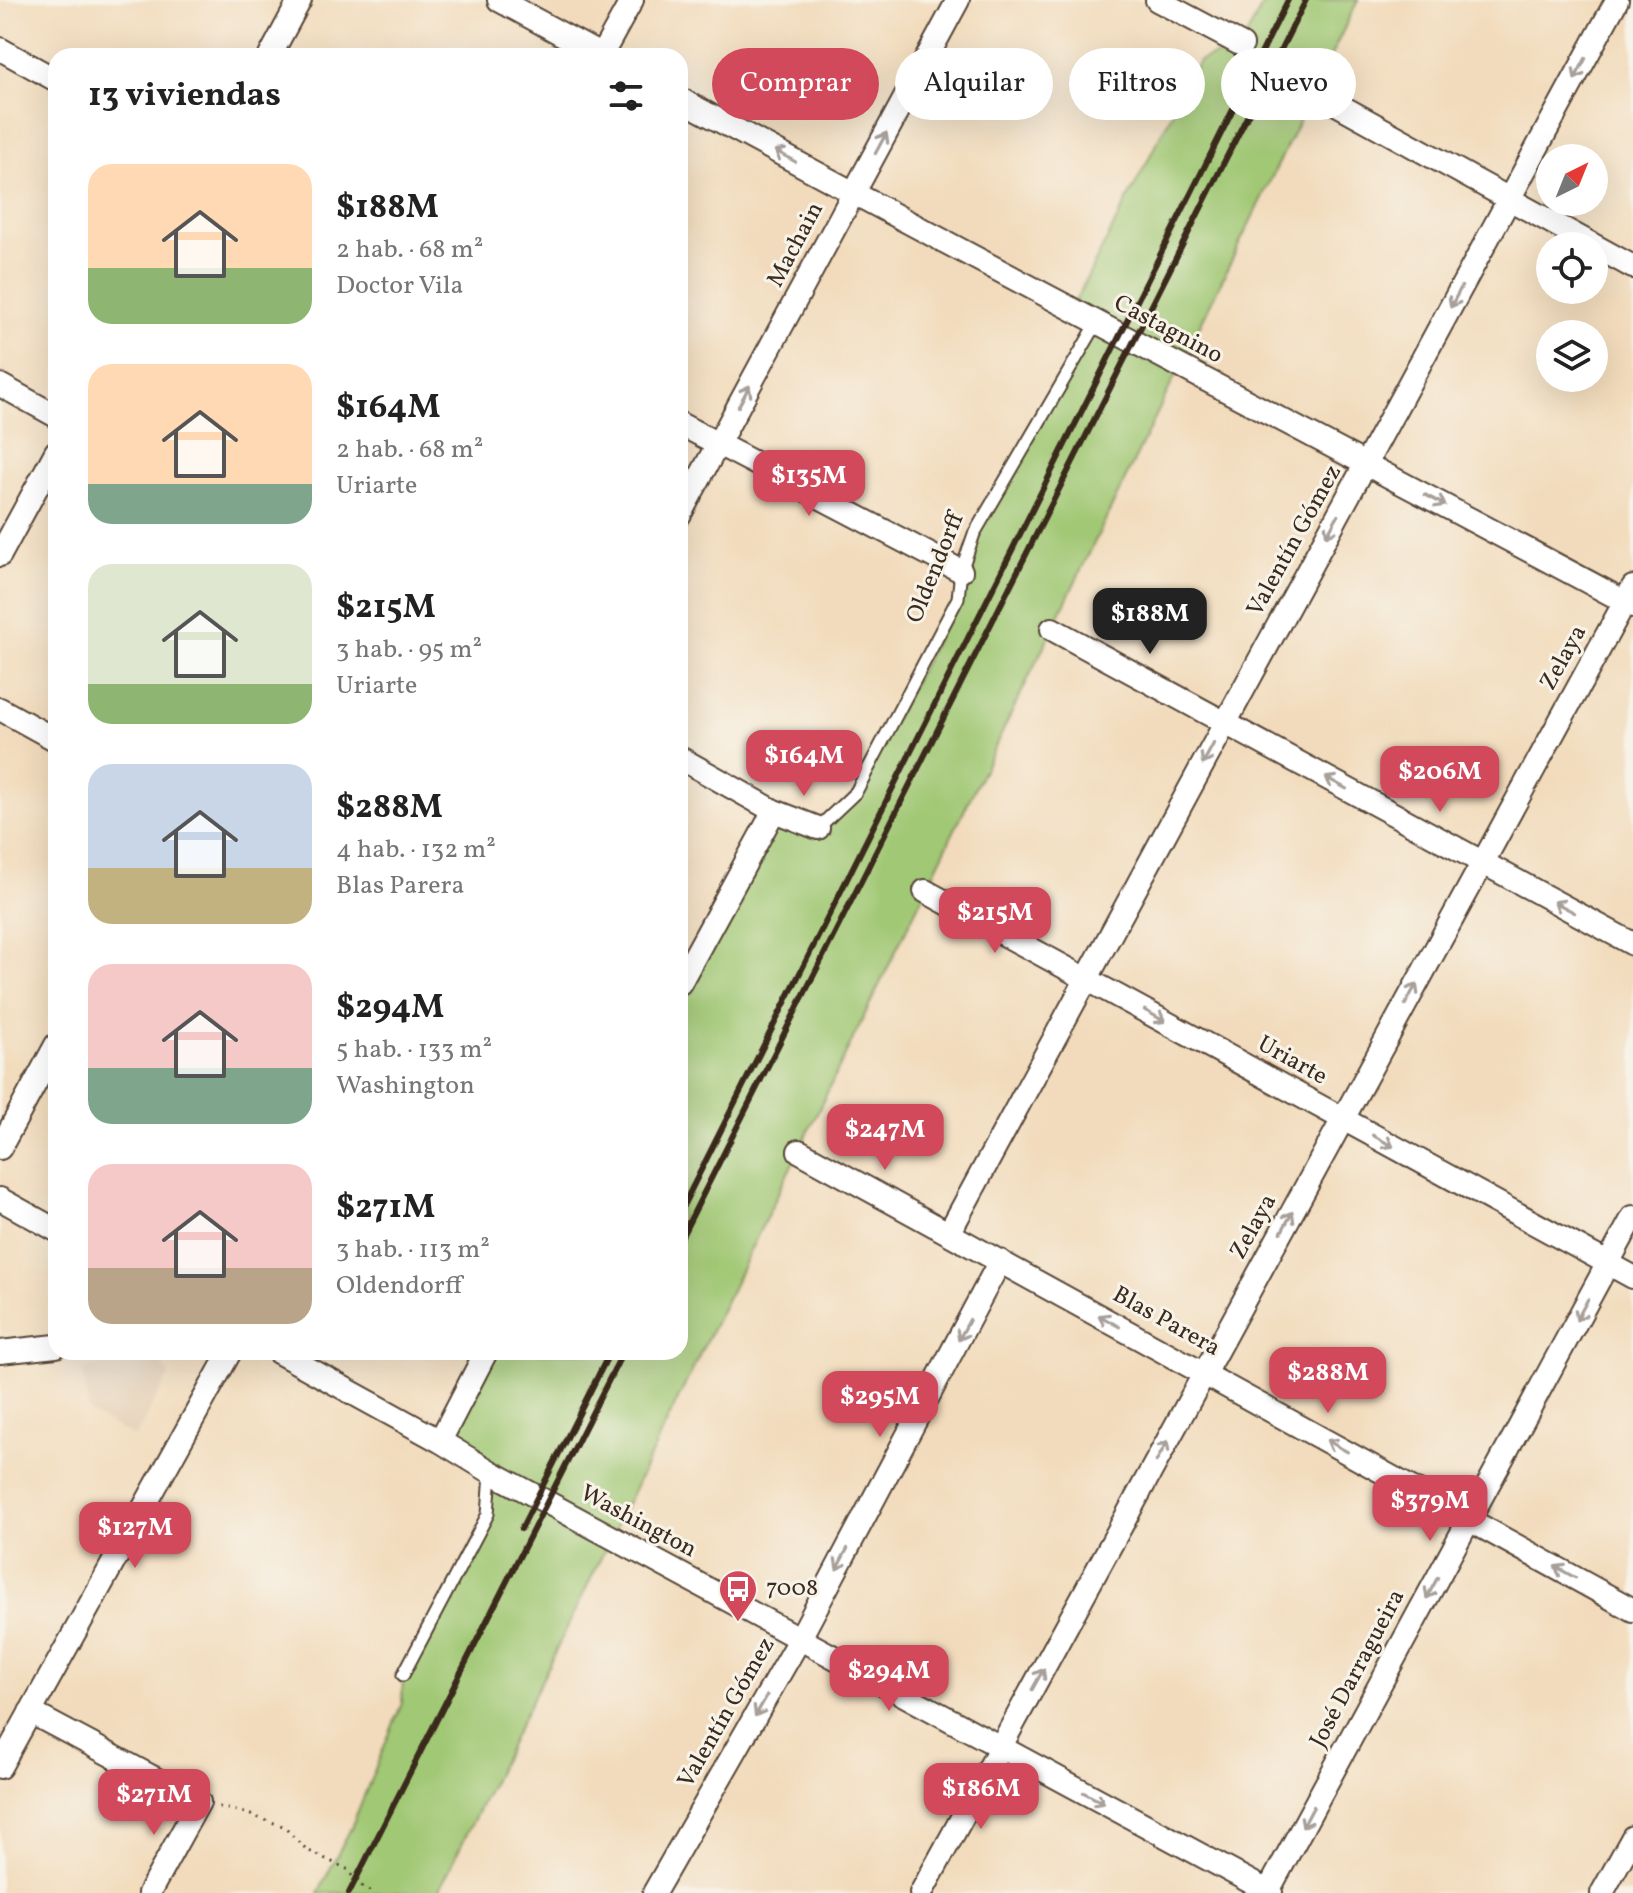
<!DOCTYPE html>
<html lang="es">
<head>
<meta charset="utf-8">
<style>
  :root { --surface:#fff; --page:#f6f6f6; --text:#222; --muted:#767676; --accent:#d1495b }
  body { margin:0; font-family:Vollkorn,serif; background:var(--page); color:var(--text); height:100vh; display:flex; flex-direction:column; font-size:30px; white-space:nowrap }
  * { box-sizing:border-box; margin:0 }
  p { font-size:26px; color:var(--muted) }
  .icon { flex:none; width:44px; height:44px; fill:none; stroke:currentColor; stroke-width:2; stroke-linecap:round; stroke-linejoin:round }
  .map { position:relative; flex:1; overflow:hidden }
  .side { position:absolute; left:48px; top:48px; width:640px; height:1312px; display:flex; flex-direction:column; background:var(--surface); border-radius:24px; box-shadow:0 8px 32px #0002 }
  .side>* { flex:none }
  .top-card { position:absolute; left:712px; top:48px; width:760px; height:72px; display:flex; gap:16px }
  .needle { width:52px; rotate:43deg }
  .fabs { position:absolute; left:1536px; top:144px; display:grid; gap:16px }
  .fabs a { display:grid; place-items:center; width:72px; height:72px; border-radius:50%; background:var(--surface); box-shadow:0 8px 32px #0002; font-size:40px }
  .price { position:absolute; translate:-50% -68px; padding:0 18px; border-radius:16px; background:var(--accent); color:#fff; font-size:26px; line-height:52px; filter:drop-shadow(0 2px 4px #0008) }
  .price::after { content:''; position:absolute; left:50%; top:48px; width:24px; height:18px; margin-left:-12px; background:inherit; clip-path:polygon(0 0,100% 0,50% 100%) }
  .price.current { background:#222; color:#fff }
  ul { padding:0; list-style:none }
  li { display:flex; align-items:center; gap:24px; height:200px; padding:0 40px }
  li span { display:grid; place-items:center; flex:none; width:224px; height:160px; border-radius:24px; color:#555 }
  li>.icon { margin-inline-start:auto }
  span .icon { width:96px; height:96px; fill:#fffc; stroke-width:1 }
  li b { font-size:34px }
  h2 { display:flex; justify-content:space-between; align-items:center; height:96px; padding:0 40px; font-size:34px }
  .tag { padding:0 28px; border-radius:36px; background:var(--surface); box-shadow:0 8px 32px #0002; font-size:28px; line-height:72px }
  .tag.current { background:var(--accent); color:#fff }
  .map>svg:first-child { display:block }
  .built { fill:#e3cdb2 }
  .green { fill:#a1c874; stroke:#6e7949; stroke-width:2 }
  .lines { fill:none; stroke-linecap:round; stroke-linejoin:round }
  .service-casing { stroke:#564536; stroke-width:15 }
  .minor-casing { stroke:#564536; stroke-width:26 }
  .path { stroke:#564536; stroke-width:3; stroke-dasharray:2 6; stroke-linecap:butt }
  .service { stroke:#fff; stroke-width:11 }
  .minor { stroke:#fff; stroke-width:22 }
  .rail { stroke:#3b2a1e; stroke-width:6 }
  .oneway { stroke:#a79f9a }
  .labels { text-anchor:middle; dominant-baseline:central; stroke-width:6; stroke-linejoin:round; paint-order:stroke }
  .street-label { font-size:24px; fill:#3b2a1e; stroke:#f7f3e8 }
  .poi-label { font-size:24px; fill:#3b2a1e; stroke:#f7f3e8; text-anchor:start }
</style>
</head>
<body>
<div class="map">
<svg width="1633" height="1893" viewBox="0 0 1633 1893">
  <rect width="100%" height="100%" fill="#f7f3e8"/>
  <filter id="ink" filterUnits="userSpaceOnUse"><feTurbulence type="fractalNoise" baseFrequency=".0125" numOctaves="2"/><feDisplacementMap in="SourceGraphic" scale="16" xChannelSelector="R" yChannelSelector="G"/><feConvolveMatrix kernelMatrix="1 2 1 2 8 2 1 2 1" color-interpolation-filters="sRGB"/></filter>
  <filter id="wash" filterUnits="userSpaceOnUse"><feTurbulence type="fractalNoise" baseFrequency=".006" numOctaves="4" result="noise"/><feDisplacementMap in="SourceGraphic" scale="32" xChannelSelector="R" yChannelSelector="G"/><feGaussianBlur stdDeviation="1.8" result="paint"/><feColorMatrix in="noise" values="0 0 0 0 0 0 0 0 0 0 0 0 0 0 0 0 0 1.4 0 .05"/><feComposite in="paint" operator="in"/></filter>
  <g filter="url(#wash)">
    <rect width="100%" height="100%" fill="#f2dbbc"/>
    <path class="built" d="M155,1357L169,1375L135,1437L89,1413L83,1369Z"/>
    <path class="green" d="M1265,0H1358L438,1893H318L351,1828L402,1703L403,1675L488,1514L491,1472L440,1441L486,1352H680V983L774,811L818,828L856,792L958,598L974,534L1097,323L1071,309L1199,61L1242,45Z"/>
  </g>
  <g filter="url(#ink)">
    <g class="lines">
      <g class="service-casing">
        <path id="service" d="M818,828L856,792L958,598L961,571L974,534L1097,323
          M403,1675L488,1514L491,1473"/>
      </g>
      <g class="minor-casing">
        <path id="minor" d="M499,0L602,56
          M1157,0L1242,45
          M0,49L56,80
          M270,56L300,0
          M601,56L632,0
          M1313,91L1633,267
          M680,99C996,272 1316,436 1633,606
          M0,385L56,416
          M680,424L961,571
          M680,514L958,0
          M0,555L56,452
          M1052,629L1633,944
          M0,709L56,740
          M680,758L774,811L818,828
          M925,891L1633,1277
          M680,983L774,811
          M0,1148L56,1045
          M799,1151L1633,1610
          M0,1199L56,1230
          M949,1233L1617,0
          M0,1352L56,1346
          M278,1352L440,1441L491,1472L1271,1893
          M440,1441L486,1352
          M30,1712L199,1802L149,1893
          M0,1767L230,1352
          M654,1893L800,1638L1000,1261
          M921,1893L1633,587
          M1267,1893L1633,1217
          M1602,1893L1633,1837"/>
      </g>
      <path class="path" d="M219,1807L245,1813L283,1826L307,1850L349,1870L355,1882L373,1893"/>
      <use href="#service" class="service"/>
      <use href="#minor" class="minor"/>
      <path class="rail" d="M680,1212L1288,0
        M680,1240L1306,0
        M521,1529L610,1352
        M349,1893L623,1352"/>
    </g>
    <defs><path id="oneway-shaft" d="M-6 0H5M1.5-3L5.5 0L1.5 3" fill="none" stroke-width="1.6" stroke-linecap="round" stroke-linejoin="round" transform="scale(2)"/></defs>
    <g class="oneway">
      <use href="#oneway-shaft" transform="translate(1580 69) rotate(118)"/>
      <use href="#oneway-shaft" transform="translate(881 143) rotate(-62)"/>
      <use href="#oneway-shaft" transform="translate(785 156) rotate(-151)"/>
      <use href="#oneway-shaft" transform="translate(1456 297) rotate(118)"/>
      <use href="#oneway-shaft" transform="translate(744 396) rotate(-62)"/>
      <use href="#oneway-shaft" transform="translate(1435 500) rotate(28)"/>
      <use href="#oneway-shaft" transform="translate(1332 526) rotate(119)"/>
      <use href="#oneway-shaft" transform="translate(1208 754) rotate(118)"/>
      <use href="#oneway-shaft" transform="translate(1336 783) rotate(-151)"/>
      <use href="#oneway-shaft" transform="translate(1564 907) rotate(-152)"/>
      <use href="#oneway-shaft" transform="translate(1411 994) rotate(-61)"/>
      <use href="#oneway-shaft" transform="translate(1155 1016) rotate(29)"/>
      <use href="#oneway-shaft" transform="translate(1383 1141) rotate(29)"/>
      <use href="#oneway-shaft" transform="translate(1287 1222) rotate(-61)"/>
      <use href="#oneway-shaft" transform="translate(1582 1310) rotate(118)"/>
      <use href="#oneway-shaft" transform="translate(1109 1321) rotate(-151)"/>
      <use href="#oneway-shaft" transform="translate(964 1330) rotate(118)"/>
      <use href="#oneway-shaft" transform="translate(1337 1446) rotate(-151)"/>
      <use href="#oneway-shaft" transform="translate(1162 1451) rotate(-61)"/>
      <use href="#oneway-shaft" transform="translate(842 1559) rotate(118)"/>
      <use href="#oneway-shaft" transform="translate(1565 1572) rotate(-151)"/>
      <use href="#oneway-shaft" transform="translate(1432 1588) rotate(118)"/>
      <use href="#oneway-shaft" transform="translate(1038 1679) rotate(-61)"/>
      <use href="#oneway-shaft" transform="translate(761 1706) rotate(120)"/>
      <use href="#oneway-shaft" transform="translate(1094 1798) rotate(28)"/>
      <use href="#oneway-shaft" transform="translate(1308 1817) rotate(118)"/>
    </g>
  </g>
  <defs>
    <g id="bus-pin" transform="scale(2)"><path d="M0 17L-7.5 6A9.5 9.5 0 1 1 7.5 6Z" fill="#d1495b" stroke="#f7f3e8"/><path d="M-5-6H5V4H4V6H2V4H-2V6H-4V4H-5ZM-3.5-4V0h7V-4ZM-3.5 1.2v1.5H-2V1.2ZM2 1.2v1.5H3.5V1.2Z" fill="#fff"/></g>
  </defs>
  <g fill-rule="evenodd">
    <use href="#bus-pin" x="738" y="1589"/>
  </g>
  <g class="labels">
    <g class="street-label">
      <text transform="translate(796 245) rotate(-62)">Machain</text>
      <text transform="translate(1168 330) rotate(28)">Castagnino</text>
      <text transform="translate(1295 541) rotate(-61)">Valentín Gómez</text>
      <text transform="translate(936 568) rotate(-68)">Oldendorff</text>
      <text transform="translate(1564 658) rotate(-61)">Zelaya</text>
      <text transform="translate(1292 1061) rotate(29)">Uriarte</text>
      <text transform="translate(1254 1227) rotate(-61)">Zelaya</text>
      <text transform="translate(1166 1322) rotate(29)">Blas Parera</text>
      <text transform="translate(638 1522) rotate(28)">Washington</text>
      <text transform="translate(1358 1669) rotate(-62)">José Darragueira</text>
      <text transform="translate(727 1713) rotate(-60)">Valentín Gómez</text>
    </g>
    <g class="poi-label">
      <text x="766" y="1589">7008</text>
    </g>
  </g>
</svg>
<div class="fabs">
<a><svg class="needle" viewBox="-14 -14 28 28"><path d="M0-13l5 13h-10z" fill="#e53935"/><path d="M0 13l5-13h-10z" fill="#767676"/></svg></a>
<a><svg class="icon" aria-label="locate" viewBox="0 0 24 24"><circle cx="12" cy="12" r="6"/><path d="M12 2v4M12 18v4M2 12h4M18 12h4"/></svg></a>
<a><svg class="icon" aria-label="layers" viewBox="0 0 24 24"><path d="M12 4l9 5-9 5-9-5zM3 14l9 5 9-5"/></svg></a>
</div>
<b class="price" style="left:809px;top:518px">$135M</b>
<b class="price current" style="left:1150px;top:656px">$188M</b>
<b class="price" style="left:804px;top:798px">$164M</b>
<b class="price" style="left:1440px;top:814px">$206M</b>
<b class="price" style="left:995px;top:955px">$215M</b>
<b class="price" style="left:885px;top:1172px">$247M</b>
<b class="price" style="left:1328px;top:1415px">$288M</b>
<b class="price" style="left:880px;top:1439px">$295M</b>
<b class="price" style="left:1430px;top:1543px">$379M</b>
<b class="price" style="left:135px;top:1570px">$127M</b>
<b class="price" style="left:889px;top:1713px">$294M</b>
<b class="price" style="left:981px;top:1831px">$186M</b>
<b class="price" style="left:154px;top:1837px">$271M</b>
<div class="top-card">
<a class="tag current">Comprar</a>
<a class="tag">Alquilar</a>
<a class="tag">Filtros</a>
<a class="tag">Nuevo</a>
</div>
<section class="side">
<h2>13 viviendas<svg class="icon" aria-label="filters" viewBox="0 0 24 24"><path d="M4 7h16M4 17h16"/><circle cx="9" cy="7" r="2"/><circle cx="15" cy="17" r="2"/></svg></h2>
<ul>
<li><span style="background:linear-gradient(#ffd9b3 65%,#8fb573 0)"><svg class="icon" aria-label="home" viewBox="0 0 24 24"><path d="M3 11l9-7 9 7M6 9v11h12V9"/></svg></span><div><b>$188M</b><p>2 hab. · 68 m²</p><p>Doctor Vila</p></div></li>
<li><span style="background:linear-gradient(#ffd9b3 75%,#7fa58c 0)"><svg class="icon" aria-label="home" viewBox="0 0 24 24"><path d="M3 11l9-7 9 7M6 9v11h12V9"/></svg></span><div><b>$164M</b><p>2 hab. · 68 m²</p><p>Uriarte</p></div></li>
<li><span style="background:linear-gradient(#dfe7d0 75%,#8fb573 0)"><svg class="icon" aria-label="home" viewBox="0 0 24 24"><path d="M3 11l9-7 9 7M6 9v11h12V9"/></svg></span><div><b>$215M</b><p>3 hab. · 95 m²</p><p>Uriarte</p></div></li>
<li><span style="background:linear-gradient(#c9d6e8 65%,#c2b280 0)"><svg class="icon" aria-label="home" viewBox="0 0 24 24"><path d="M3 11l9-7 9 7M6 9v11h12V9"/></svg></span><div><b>$288M</b><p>4 hab. · 132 m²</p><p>Blas Parera</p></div></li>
<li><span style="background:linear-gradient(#f6c9c9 65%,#7fa58c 0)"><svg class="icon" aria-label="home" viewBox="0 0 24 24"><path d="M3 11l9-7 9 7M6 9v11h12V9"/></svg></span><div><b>$294M</b><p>5 hab. · 133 m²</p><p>Washington</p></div></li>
<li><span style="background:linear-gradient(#f6c9c9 65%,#b9a48a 0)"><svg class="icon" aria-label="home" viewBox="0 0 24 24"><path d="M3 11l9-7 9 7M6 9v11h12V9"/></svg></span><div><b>$271M</b><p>3 hab. · 113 m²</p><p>Oldendorff</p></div></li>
</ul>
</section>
</div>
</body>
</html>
